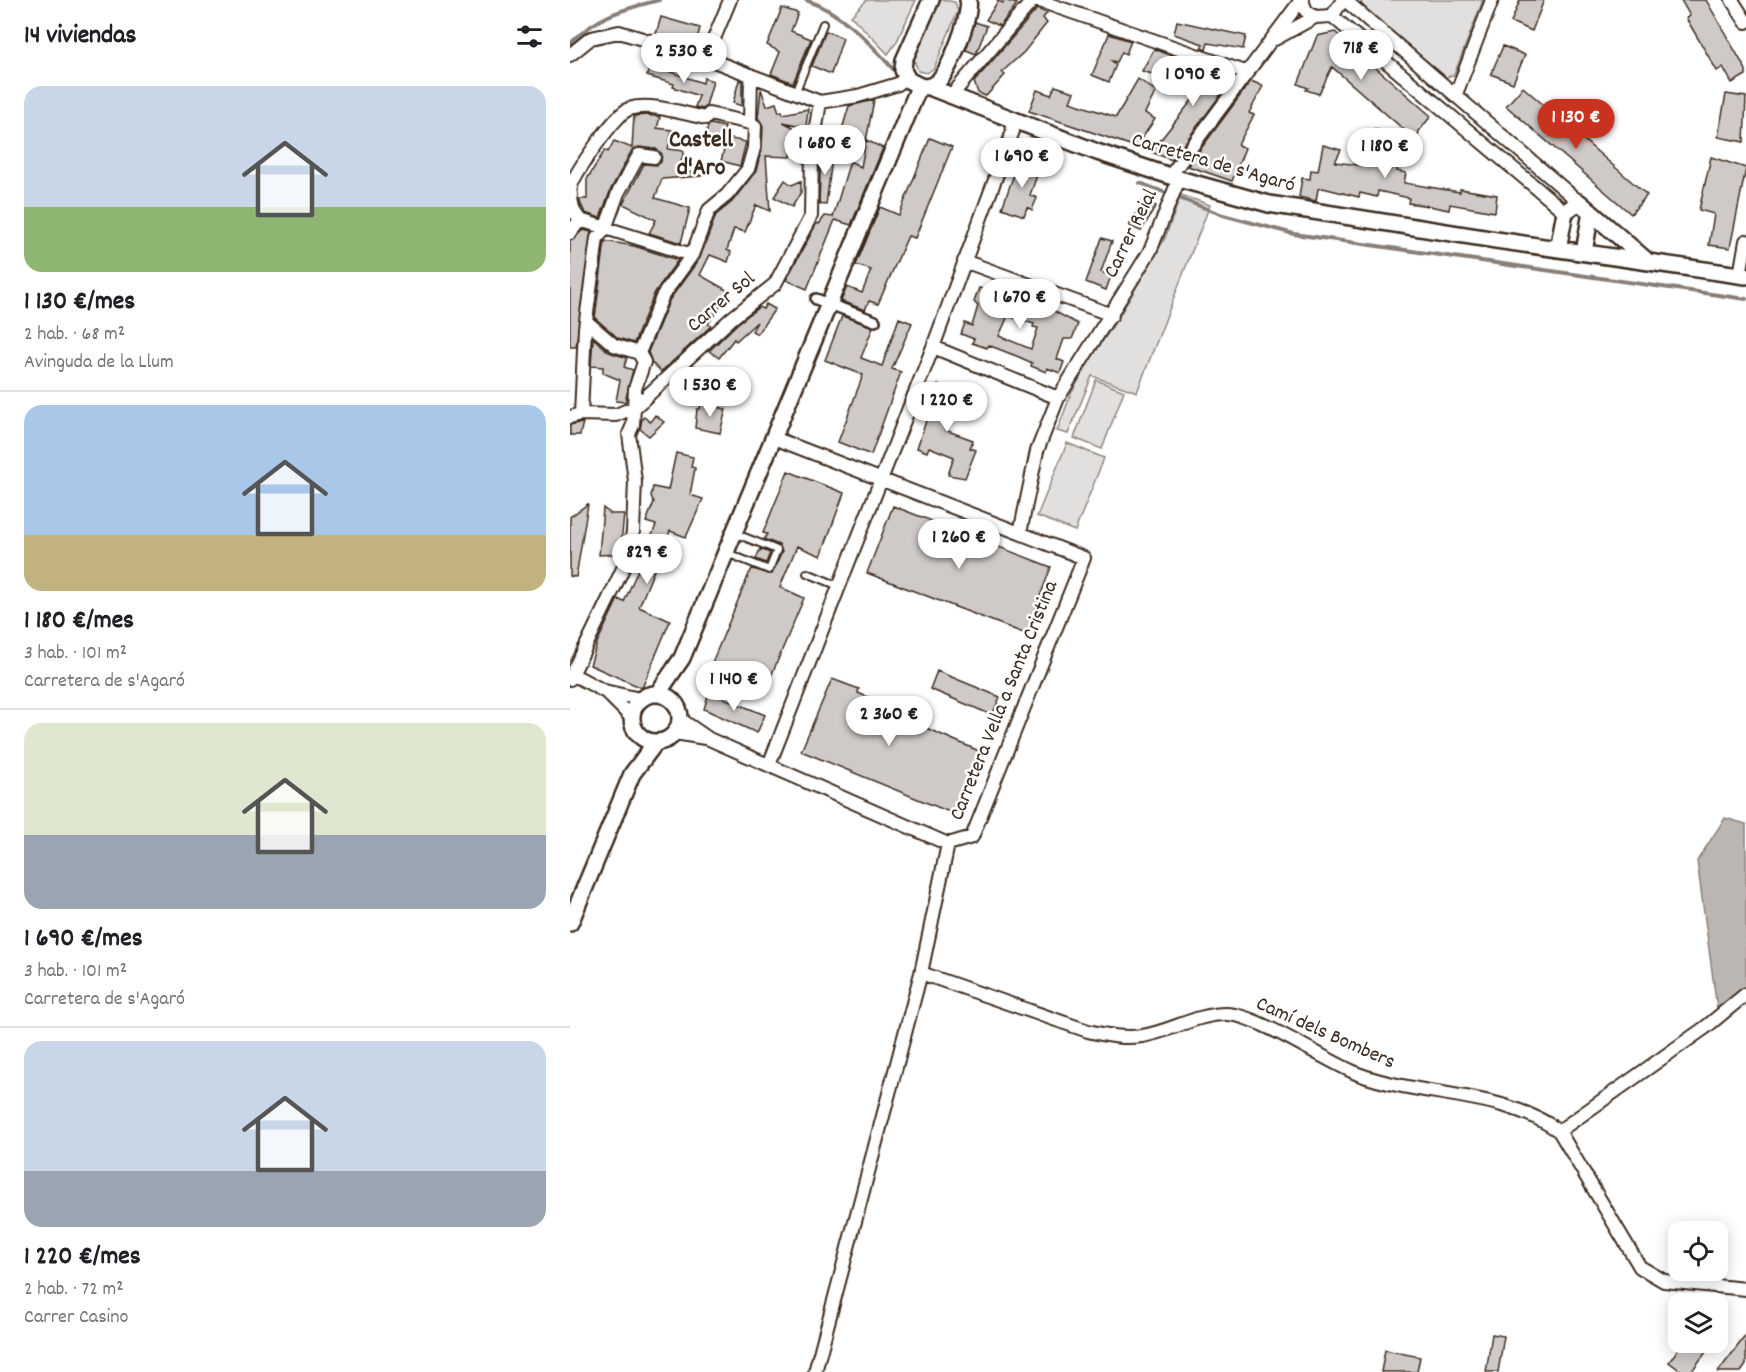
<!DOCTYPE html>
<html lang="es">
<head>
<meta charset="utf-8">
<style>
  :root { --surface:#fff; --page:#f2f2f2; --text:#202124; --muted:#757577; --line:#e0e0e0; --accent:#c8321e }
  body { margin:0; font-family:Dekko,sans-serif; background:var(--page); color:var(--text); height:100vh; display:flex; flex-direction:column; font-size:22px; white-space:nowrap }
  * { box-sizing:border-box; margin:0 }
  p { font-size:20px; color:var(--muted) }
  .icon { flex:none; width:33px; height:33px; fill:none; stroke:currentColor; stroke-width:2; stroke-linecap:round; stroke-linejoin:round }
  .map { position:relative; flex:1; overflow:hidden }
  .drawer { display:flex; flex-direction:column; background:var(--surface); width:570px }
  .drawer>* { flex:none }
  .tools { position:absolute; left:1098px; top:1221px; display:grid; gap:12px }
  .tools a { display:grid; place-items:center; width:60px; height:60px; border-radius:12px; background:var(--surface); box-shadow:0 3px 15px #0003; font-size:30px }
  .price { position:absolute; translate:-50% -51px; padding:0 14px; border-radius:21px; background:#fff; color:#222; font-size:20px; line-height:39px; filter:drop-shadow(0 2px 3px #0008) }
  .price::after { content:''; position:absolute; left:50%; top:36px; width:18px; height:14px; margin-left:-9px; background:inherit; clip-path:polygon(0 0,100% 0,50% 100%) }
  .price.current { background:var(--accent); color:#fff }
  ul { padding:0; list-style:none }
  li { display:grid; align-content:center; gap:12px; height:318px; padding:0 24px }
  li+li { border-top:2px solid var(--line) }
  li span { display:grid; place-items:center; height:186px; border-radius:18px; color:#555 }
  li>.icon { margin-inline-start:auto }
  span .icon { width:108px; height:108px; fill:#fffc; stroke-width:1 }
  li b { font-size:26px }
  h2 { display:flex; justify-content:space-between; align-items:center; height:72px; padding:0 24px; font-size:26px }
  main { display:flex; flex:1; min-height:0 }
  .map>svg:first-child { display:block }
  .green { fill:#e2e0de; stroke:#8e857e; stroke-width:1.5 }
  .water { fill:#bcb6b3; stroke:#887e77; stroke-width:1.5 }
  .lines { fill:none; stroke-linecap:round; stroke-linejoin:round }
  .stream { stroke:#887e77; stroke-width:4 }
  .building { fill:#cfcac7; stroke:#3b2a1e; stroke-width:1.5; fill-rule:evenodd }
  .service-casing { stroke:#3b2a1e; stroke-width:10 }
  .pedestrian-casing { stroke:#3b2a1e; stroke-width:14 }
  .minor-casing { stroke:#3b2a1e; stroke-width:16 }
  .tertiary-casing { stroke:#3b2a1e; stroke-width:20 }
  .service { stroke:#fff; stroke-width:6 }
  .pedestrian { stroke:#fff; stroke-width:9 }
  .minor { stroke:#fff; stroke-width:12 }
  .tertiary { stroke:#fff; stroke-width:15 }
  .labels { text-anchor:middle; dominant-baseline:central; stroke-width:5; stroke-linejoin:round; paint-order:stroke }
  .street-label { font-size:21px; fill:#3b2a1e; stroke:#fff }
  .quarter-label { font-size:24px; font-weight:bold; fill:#3b2a1e; stroke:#fff }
</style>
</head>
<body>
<main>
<section class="drawer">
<h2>14 viviendas<svg class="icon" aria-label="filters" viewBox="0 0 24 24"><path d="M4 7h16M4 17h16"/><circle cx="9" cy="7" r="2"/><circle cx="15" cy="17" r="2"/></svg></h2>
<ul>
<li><span style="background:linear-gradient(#c9d6e8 65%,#8fb573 0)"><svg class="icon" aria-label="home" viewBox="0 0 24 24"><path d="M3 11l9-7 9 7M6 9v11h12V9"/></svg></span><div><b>1 130 €/mes</b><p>2 hab. · 68 m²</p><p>Avinguda de la Llum</p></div></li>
<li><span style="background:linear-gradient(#a9c7e8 70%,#c2b280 0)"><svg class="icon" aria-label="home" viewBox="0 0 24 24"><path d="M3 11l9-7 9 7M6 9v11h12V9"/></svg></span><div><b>1 180 €/mes</b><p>3 hab. · 101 m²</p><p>Carretera de s'Agaró</p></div></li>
<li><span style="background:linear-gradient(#dfe7d0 60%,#9aa5b1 0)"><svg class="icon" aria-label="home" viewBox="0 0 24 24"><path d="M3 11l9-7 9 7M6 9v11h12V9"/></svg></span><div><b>1 690 €/mes</b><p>3 hab. · 101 m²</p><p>Carretera de s'Agaró</p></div></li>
<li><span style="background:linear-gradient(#c9d6e8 70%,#9aa5b1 0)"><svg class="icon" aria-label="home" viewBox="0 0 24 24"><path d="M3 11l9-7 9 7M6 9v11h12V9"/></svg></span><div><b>1 220 €/mes</b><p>2 hab. · 72 m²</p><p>Carrer Casino</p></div></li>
</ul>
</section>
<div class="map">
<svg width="1176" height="1372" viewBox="0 0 1176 1372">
  <rect width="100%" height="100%" fill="#fff"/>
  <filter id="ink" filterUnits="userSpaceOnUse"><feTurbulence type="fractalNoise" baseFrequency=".0167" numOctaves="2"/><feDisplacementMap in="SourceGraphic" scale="12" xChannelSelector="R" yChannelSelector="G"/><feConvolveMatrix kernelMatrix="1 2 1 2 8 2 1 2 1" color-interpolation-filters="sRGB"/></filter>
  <g filter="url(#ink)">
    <path class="green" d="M297,0H346L326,43L318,54L281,16Z
      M372,0L385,2L388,11L364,68L357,73L348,71L343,57L365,3Z
      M791,0H913L884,75L876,77L792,6Z
      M611,195L640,205L567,392L522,376L498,434L487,431L501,394L522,357L548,318L595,238Z
      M526,380L554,391L532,449L504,438Z
      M497,443L534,458L505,531L467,516Z"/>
    <path class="water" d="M1155,818L1176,824V986L1147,1008L1127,861Z"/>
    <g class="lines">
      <path class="stream" d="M236,0C272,12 300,43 324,70
        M0,44C28,15 51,10 89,0
        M570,183L653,215L724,234L1176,299"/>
    </g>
    <path class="building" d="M434,0L447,4L430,26L416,20L428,1L433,3Z
      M950,0H974L962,31L941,22Z
      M1111,0H1136L1176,70V75L1162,83L1153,67L1147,71L1116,18L1120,16Z
      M212,8L228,13L221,31L241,39L223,83L201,74L210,52L197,45Z
      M467,9L477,13L473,18L477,23L454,52L432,72L435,75L416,96L408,93L404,82Z
      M91,17L130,28L125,46L86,34Z
      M607,21L676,36L673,49L638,43L636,50L631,48L633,44L604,34Z
      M405,22L417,26L406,54L396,50Z
      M256,31L273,38L261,74L242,66Z
      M765,32L861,116L849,131L847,141L762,67L749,94L736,90L738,88L728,84L747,36Z
      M539,34L561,41L556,54L552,52L547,62L542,61L546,65L539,82L522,75Z
      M933,46L955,55L943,83L921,74Z
      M584,49L603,56L593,77L572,71Z
      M622,62L664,77L602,160L581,152L630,90L609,83Z
      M80,65L133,83L134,78L143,81L136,106L133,109L125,107L129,96L103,87L104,84L77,76Z
      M568,79L586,91L575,113L585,119L566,147L459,111L467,90L481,95L485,86L504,92L500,102L546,117Z
      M169,80L172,81V106L163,103Z
      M681,81L693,86L679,113L684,115L668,145L675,148L662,181L618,166Z
      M953,87L1077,195L1061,214L936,106Z
      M191,89L197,106L206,103L209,112L212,111L213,114L238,109L236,127L213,122L225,128L221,157L196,156L200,211L186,205L175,232L164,229L157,250L161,252L158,262L140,255L130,275L160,292L138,324L141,326L91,372L82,363L78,352L100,299L130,258L146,215L162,202L186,171L192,148L193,126L188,118Z
      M1156,94L1176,97L1174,142L1148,137Z
      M304,100L296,141L270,136L279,106Z
      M77,115L90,117L87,128L102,130L98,149L114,151L109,169L132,176L92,179L85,198L120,208L111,243L79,233L86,220L53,204L74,164L87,165L91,162L92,154L86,149L69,147L62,150L41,189L30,218L15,213L10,202V199H17V179L35,150L38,152L44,141L62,148L64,116Z
      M141,124L155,127L152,137L176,142L170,166L151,161L154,150L135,140L138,126Z
      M804,129L833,138L827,171L836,173L834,183L890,192V189L927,195L925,212L880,204L879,210L859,206L838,203L839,198L808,191L807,197L790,193L789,197L753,188L748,189L746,201L729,197L732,178L740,179L741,170L748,171L753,145L771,150L765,162L796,166L808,142L801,140Z
      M360,138L382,147L345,238L338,236L308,304L299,301L295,310L271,301L277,287L292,293L301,270L286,265L310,207L329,215Z
      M296,140L313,148L281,225L265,220L237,289L216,280L247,223L249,224L255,216L263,217L280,161L291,167Z
      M263,151L256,205L249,204L251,152Z
      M1141,157L1176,168L1160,248L1139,245L1144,214L1129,210Z
      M461,160L471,164L460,195L467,198L462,210L457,207L454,216L432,208L447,166L450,162L459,165Z
      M215,180L222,185L231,181V192L222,207L204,197Z
      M573,200L586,206L571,231L559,226Z
      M13,230L21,232L6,347H0V241Z
      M532,238L542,241L531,272L541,276L536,290L516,282Z
      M35,241L64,246L108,260L85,292L64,343L48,338L25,318Z
      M409,288L423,292L425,289L430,291L444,301L480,313L482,310L508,324L502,339H494L487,359L494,362L490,373L477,368L476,372L461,366L462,363L449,357L418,345L417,348L402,343L404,339L391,334L395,323L402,326L408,306L404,302ZM438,316L464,324L463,327L468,328L461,349L429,336Z
      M196,304L205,309L187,334L182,331L187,322L166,341L164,339L149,358L139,351L167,324L189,307L193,309Z
      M272,316L303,327L291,358L312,366L329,318L342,323L322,369L331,372L301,455L268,442L293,375L255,360Z
      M23,338L39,352L57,358L54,367L63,370L55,402L46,401L50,380L33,373V367L21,366Z
      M368,385L393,395L387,411L382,409L375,430L403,440L400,448L406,450L395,478L378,475L384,457L359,447L357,452L347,448Z
      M131,403L156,409L150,433L125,428L127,409H130Z
      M85,415L94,422L79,436L70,429L72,419L74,417L80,422Z
      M13,422L10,435H0V425Z
      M106,453L123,457L121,467L125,468L120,495L133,499L116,537L100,531L69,607L100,621L72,688L20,665L27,643L48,599L54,602L74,556L86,525L76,522L84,502L81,496L83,487L98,490Z
      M218,471L274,493L251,556L227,546L210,587L234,598L196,688L141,665L179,574L182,569L202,574L212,552L209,545L194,539L197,534L193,533Z
      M18,504L6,577L0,576V517Z
      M323,506L481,567L456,634L297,573Z
      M33,508L41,514H54L51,544L47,554L29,555Z
      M190,549L200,553L196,563L186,559Z
      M367,671L430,697L422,715L360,689Z
      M262,679L289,689L288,693L358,723L356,728L409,751L382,813L231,751Z
      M139,692L195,715L187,733L134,709Z
      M922,1334L934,1336L928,1372H916Z
      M1176,1335V1365L1171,1372H1148Z
      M1113,1342H1124L1136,1352L1121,1372H1112L1099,1362Z
      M815,1350L850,1357L847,1372H811Z"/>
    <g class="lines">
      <g class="service-casing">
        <path id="service" d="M225,93L253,24
          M157,553L199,570L207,550L164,533
          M237,573L269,586"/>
      </g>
      <g class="pedestrian-casing">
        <path id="pedestrian" d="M246,299L305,321"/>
      </g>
      <g class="minor-casing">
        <path id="minor" d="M467,0L678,73
          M732,0L736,11L745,17L762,16L773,0
          M775,0L1009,202
          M1162,0L1176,22
          M762,16L995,212
          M705,39L745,17
          M0,55L21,38L49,32L136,58L250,102L288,96L328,84L336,77
          M136,58L160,0
          M386,90L463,0
          M886,94L922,0
          M600,176L731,0
          M0,233L10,220
          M122,255L10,220C2,211 0,198 1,186C5,173 46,113 59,109C81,102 114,114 136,118L139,114L180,123
          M394,261L542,315
          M1170,275L1176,241
          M16,321L44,345L69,353
          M363,347L488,398
          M11,414L15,328L27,238L35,229L48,193L69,155L84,157
          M0,417L11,414L46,415L65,407L162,318L205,284L241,216L242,151L250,102
          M204,438L514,558L402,837L378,844
          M450,533L467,451L488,398L580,251L609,179
          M4,675L34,691L70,699
          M0,679L43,590L56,562L63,532L65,481L59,434L63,425L65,389L74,362L69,353L93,295L122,255L139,210L157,195L178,169L184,148L185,126L180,123L181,75
          M35,691L61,717
          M110,719L139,739L378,844
          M105,733L135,738
          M199,765L363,347L443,131L441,119
          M351,973L518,1031C536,1035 553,1039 572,1036C600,1032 626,1014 656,1014C687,1014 755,1061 788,1074C853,1098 931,1090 989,1131L1070,1267L1094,1281L1176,1289
          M989,1131L1136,1027L1176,994
          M245,1372L351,973L378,844"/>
      </g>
      <g class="tertiary-casing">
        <path id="tertiary" d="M361,0L334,60L333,70L338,80L352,87C359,87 365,85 369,80C380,69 402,14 398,0
          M359,87L527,152L609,179L699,204L926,240L1176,276
          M988,249L995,212L1009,202L1076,260
          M1014,252L1021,212
          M88,693L112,658L349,87
          M62 718a24 24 0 1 1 48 0a24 24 0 1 1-48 0Z
          M0,923L62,774L86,742"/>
      </g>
      <use href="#service" class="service"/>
      <use href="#pedestrian" class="pedestrian"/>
      <use href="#minor" class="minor"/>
      <use href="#tertiary" class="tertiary"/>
    </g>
  </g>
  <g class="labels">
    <g class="street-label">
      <text transform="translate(643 164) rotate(16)">Carretera de s'Agaró</text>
      <text transform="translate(562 234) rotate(-64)">Carrer Reial</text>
      <text transform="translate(152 303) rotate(-40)">Carrer Sol</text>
      <text transform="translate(435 701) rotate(-68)">Carretera Vella a Santa Cristina</text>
      <text transform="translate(755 1034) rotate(24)">Camí dels Bombers</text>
    </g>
    <g class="quarter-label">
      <text x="131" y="141">Castell<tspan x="131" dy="28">d'Aro</tspan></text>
    </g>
  </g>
</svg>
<div class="tools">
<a><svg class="icon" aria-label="locate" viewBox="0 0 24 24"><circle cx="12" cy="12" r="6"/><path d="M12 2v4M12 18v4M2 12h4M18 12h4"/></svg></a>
<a><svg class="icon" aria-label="layers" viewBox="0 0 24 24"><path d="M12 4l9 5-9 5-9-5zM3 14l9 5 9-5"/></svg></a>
</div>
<b class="price" style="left:791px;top:81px">718 €</b>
<b class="price" style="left:114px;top:84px">2 530 €</b>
<b class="price" style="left:623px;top:107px">1 090 €</b>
<b class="price current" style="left:1006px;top:150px">1 130 €</b>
<b class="price" style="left:255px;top:176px">1 680 €</b>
<b class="price" style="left:815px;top:179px">1 180 €</b>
<b class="price" style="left:452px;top:189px">1 690 €</b>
<b class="price" style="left:450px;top:330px">1 670 €</b>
<b class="price" style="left:140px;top:418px">1 530 €</b>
<b class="price" style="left:377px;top:433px">1 220 €</b>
<b class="price" style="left:389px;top:570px">1 260 €</b>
<b class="price" style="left:77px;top:585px">829 €</b>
<b class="price" style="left:164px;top:712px">1 140 €</b>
<b class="price" style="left:319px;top:747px">2 360 €</b>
</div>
</main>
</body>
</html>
